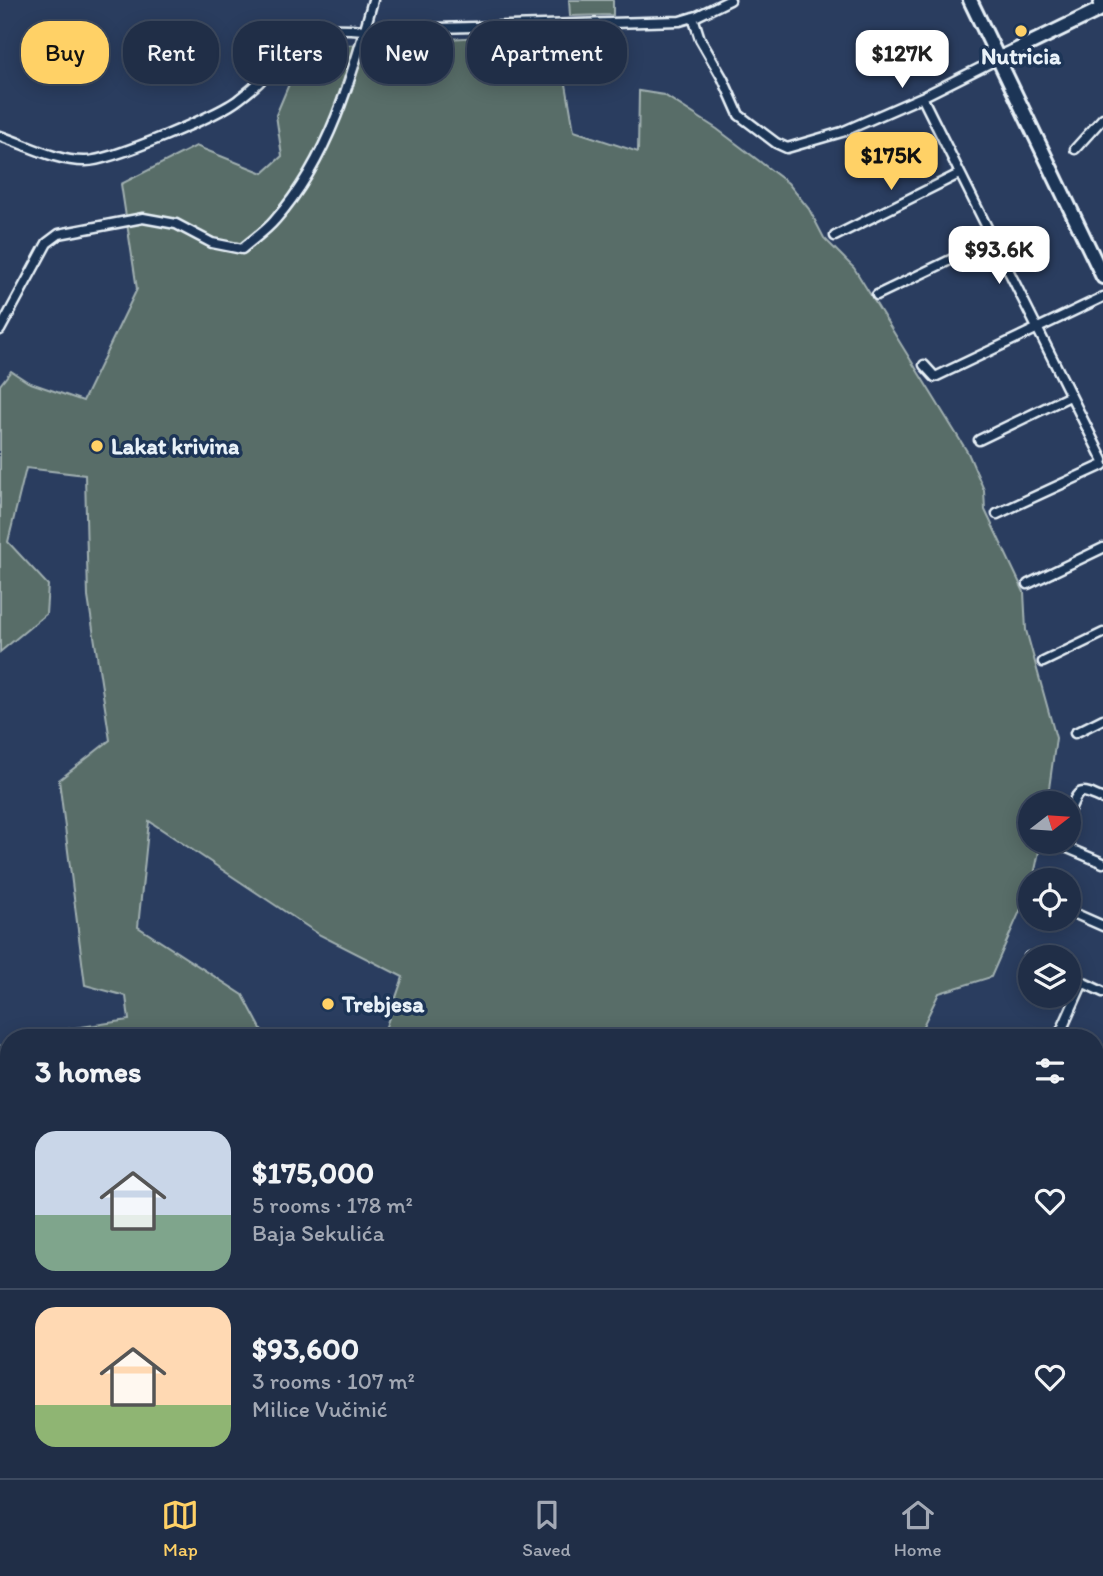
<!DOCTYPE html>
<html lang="en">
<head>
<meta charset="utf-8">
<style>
  :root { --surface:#202e47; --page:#28364e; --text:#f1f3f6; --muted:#a2a8b4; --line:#3d4a60; --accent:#ffd166 }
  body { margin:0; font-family:Itim,sans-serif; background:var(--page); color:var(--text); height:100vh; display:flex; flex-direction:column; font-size:26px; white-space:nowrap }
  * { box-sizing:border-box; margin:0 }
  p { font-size:23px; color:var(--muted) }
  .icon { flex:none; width:38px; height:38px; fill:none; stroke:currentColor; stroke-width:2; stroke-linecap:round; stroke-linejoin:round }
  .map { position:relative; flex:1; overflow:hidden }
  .drawer { position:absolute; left:0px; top:1029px; width:1104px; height:450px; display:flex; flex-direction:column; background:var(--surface); border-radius:28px 28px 0 0; box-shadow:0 4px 18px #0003,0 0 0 2px var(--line) }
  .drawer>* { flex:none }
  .top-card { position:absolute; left:21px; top:21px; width:700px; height:63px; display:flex; gap:14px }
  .needle { width:46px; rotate:73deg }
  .tools { position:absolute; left:1018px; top:791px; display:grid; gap:14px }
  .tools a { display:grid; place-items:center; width:63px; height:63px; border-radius:50%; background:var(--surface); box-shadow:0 4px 18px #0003,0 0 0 2px var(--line); font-size:35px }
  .price { position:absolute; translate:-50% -60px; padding:0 16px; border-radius:14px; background:#fff; color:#222; font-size:23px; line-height:46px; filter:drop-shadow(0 2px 4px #0008) }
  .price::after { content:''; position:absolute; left:50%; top:42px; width:21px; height:16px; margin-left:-10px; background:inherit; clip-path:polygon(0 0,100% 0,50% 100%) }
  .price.selected { background:var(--accent); color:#111 }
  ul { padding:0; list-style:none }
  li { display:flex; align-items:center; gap:21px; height:175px; padding:0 35px }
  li+li { border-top:2px solid var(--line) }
  li span { display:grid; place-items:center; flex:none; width:196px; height:140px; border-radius:21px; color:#555 }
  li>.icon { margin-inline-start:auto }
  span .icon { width:84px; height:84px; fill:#fffc; stroke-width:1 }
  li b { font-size:30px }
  h2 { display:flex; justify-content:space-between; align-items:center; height:84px; padding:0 35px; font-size:30px }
  .chip { padding:0 24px; border-radius:28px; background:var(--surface); box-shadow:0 4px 18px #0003,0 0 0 2px var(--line); font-size:24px; line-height:63px }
  .chip.selected { background:var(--accent); color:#111 }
  .tabs { display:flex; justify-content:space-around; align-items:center; height:98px; border-top:2px solid var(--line); background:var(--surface); font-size:19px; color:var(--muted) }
  .tabs a { display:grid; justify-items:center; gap:4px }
  .tabs .selected { color:var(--accent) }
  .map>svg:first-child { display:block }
  .green { fill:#586d68; stroke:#a0afb0; stroke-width:2 }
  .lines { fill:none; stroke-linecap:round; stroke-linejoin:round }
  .street-casing { stroke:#e8f1f8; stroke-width:13 }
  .secondary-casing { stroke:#e8f1f8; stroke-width:18 }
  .street { stroke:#1d3557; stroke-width:8 }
  .secondary { stroke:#1d3557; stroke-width:12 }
  .rail-casing { stroke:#e8f1f8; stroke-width:5 }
  .rail { stroke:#1d3557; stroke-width:2.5; stroke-dasharray:8; stroke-linecap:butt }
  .poi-dot { fill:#ffd166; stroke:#1d3557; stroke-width:2.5 }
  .labels { text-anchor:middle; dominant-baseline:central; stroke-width:7; stroke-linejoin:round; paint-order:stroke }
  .poi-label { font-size:23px; font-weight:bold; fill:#e8f1f8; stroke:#1d3557; text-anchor:start }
</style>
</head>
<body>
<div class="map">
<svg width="1103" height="1478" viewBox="0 0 1103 1478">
  <rect width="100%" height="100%" fill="#2a3d5f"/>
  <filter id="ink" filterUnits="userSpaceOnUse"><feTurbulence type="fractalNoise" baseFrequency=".0143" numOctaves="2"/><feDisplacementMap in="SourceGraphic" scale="14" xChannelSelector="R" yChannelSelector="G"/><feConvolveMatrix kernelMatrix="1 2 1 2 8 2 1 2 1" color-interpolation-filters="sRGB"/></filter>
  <g filter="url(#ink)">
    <path class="green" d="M569,0H613V15L570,16Z
      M576,34L617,35L616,77H575Z
      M498,36V74L537,76L566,84L574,131L638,152L639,91L664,95L717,129L788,183L809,209L824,238L854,268L968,453L984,490L985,510L1024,592L1026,630L1056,738L1047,803H1031V842H1041L1033,880H1031V886L991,977L939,993L918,1036L919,1038H382L403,977L320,935L149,821L138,927L243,995L266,1038H29L54,1031L129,1020L126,996L85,985L59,780L110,740L88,597L85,475L26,468L8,542L48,585L46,614L0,652V385L11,371L28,382L83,401L137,289L121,184L196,146L263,173L282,156L276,115L297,65L329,46Z
      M9,1044V1186L0,1194V1046Z
      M0,1205L9,1227V1321H0Z"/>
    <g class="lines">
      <g class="street-casing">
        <path id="street" d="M693,17L700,39L723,79L739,115L776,143L787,148L842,132L922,97L998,59
          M922,97L1103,460
          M0,136C27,145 58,162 86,161C110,161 220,115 239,99C247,93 256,86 263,78C273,67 281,49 293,41C314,26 341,28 365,30L680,21L697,16L730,0
          M1075,149L1103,118
          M835,236L959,174
          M877,295L992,240
          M0,330L47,243L59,234L143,218L176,224L212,243L242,249C253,239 266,231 275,220C329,159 352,77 373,0
          M924,365L935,377L1103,297
          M979,440L1070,396
          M997,514L1103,465
          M1028,584L1103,548
          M1043,662L1103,633
          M1075,733L1103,719
          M1069,812C1079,788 1079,788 1103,799
          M1062,842L1063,846L1103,863
          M1069,911L1103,926
          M1029,957L1031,958
          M1069,976L1103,992
          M1058,1038L1083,982
          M1096,1415L1103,1416
          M784,1478L793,1470
          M965,1478L970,1470"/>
      </g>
      <g class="secondary-casing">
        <path id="secondary" d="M970,0L1103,277
          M998,59L1099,10L1102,0"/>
      </g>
      <use href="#street" class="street"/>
      <use href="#secondary" class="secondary"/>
      <g class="rail-casing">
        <path id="rail" d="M1096,1389L1103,1388
          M718,1478L726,1470"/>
      </g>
      <use href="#rail" class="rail"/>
    </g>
  </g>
  <g class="poi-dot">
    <circle cx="1021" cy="31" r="7"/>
    <circle cx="97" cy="446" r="7"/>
    <circle cx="328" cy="1004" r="7"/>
  </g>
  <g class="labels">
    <g class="poi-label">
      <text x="1021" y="56" text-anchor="middle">Nutricia</text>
      <text x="111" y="446">Lakat krivina</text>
      <text x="342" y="1004">Trebjesa</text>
    </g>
  </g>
</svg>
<div class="tools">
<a><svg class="needle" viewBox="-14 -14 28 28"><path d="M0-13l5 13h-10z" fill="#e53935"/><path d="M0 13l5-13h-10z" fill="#a2a8b4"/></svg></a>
<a><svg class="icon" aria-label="locate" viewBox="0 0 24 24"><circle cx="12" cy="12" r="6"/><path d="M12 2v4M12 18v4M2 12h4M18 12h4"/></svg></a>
<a><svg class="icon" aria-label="layers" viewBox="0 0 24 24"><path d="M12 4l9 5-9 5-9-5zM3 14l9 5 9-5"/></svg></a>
</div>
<b class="price" style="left:902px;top:90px">$127K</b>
<b class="price selected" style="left:891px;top:192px">$175K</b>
<b class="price" style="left:999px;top:286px">$93.6K</b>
<div class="top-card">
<a class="chip selected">Buy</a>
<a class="chip">Rent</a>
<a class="chip">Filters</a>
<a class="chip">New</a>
<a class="chip">Apartment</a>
</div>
<section class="drawer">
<h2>3 homes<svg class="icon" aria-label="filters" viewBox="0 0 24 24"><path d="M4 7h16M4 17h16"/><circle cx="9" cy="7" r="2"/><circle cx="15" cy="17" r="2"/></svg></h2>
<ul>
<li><span style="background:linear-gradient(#c9d6e8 60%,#7fa58c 0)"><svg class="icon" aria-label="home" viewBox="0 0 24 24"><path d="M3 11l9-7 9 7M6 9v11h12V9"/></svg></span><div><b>$175,000</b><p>5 rooms · 178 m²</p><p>Baja Sekulića</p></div><svg class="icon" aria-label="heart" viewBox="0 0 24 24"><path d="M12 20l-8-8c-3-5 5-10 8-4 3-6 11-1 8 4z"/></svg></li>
<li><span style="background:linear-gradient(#ffd9b3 70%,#8fb573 0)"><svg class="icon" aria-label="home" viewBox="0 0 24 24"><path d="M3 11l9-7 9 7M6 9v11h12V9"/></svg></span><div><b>$93,600</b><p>3 rooms · 107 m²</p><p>Milice Vučinić</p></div><svg class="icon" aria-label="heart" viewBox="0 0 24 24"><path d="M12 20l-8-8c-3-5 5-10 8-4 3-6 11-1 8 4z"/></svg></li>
</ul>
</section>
</div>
<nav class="tabs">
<a class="selected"><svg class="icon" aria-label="map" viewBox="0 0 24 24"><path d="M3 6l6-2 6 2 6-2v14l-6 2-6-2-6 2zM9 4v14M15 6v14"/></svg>Map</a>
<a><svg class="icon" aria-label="saved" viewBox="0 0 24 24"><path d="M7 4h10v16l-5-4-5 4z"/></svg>Saved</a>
<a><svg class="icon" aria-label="home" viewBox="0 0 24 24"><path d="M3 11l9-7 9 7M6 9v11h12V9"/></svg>Home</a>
</nav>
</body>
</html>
